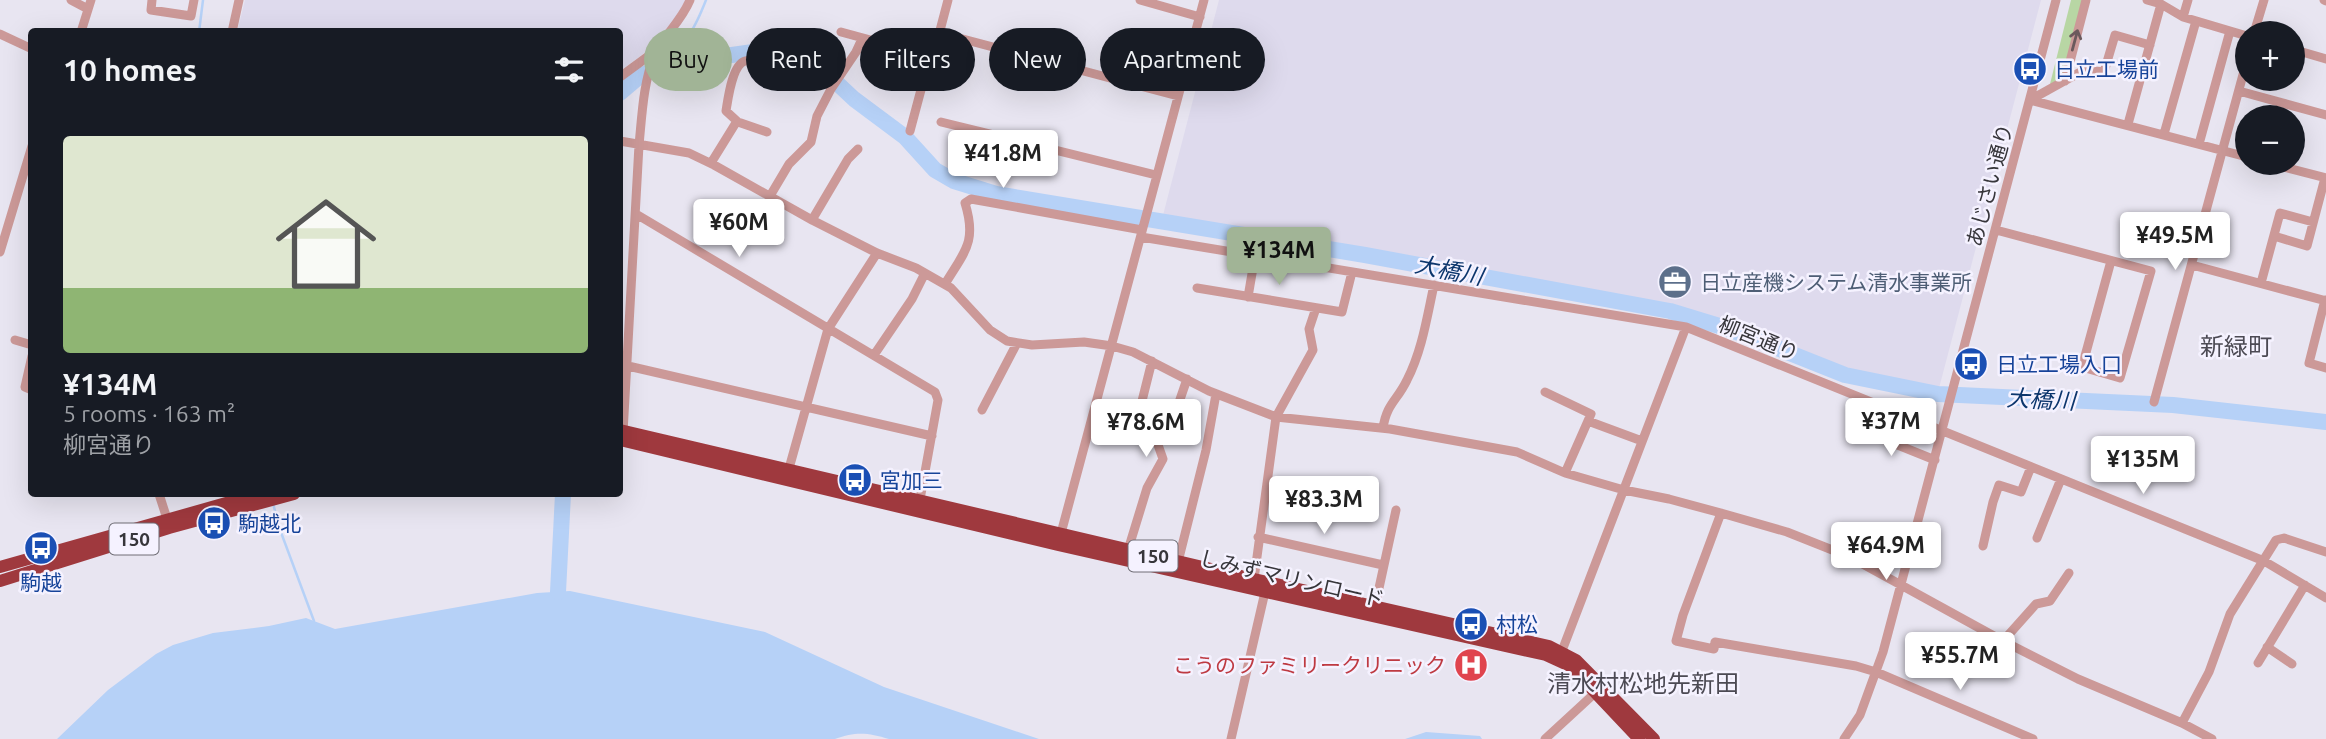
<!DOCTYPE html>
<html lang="en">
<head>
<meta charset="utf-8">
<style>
  :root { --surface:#171b24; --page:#242831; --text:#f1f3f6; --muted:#9ea1a6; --accent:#a1b496 }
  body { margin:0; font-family:Ubuntu,"Noto Sans JP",sans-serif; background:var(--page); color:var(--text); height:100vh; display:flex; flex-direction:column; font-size:26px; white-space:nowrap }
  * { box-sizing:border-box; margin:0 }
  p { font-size:23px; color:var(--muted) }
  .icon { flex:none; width:38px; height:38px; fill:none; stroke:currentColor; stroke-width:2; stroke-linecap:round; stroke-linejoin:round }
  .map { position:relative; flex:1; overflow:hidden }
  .drawer { position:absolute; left:28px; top:28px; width:595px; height:469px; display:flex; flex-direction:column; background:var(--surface); border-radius:7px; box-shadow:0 7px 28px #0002 }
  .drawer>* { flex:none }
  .top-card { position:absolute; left:644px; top:28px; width:665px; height:63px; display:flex; gap:14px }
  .buttons { position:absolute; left:2235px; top:21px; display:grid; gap:14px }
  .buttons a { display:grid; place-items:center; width:70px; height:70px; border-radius:50%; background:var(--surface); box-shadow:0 7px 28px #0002; font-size:35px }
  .price { position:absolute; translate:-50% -60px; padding:0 16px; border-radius:7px; background:#fff; color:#222; font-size:23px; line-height:46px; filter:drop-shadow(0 2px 4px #0008) }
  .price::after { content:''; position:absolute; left:50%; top:42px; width:21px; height:16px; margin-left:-10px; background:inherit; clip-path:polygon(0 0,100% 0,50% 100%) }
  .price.active { background:var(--accent); color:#111 }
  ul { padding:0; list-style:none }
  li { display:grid; align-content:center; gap:14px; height:371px; padding:0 35px }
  li span { display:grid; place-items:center; height:217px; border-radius:7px; color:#555 }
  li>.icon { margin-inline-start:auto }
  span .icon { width:126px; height:126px; fill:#fffc; stroke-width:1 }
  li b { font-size:30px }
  h2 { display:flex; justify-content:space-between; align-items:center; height:84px; padding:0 35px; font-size:30px }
  .pill { padding:0 24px; border-radius:32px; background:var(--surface); box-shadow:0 7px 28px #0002; font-size:24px; line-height:63px }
  .pill.active { background:var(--accent); color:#111 }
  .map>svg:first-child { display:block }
  .built { fill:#dedaed }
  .green { fill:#b8d6a4 }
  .water { fill:#b6d1f7 }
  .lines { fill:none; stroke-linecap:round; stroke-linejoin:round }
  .stream { stroke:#b6d1f7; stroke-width:2.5 }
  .river { stroke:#b6d1f7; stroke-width:16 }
  .minor { stroke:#cc9998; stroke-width:9 }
  .highway { stroke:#9f393e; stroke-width:12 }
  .oneway { stroke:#6b595c }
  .labels { text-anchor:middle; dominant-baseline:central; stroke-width:5; stroke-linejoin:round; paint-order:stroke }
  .shield { fill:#f5f2ff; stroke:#706e76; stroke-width:2 }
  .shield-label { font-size:19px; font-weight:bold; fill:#37363b }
  .transit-label { font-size:21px; fill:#164399; stroke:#f5f2ff; text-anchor:start }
  .street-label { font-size:21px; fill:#37363b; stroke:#f5f2ff }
  .service-label { font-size:21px; fill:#4e5e75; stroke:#f5f2ff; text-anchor:start }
  .health-label { font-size:21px; fill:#be3a42; stroke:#f5f2ff; text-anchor:end }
  .water-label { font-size:23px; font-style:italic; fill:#0c366d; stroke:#f5f2ff }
  .quarter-label { font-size:24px; fill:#4c4a54; stroke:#f5f2ff }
</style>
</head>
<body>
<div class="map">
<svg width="2326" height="739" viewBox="0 0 2326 739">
  <rect width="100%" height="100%" fill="#e8e5f1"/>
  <path class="built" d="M245,0H686L667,32L651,48L620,71V32H237Z
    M1219,0H2041L1938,392L1888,388L1678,308L1162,219Z"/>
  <path class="green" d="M2071,0H2083L2061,80L2050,84Z"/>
  <path class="water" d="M570,591L765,632L884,687L1039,739H889C869,733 856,731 835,739H57L108,690L156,654L173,645L213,633L269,626L306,618L335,629L537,593Z
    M1426,732L1480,736L1482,739H1405Z"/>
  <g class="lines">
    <path class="stream" d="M199,32L203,0
      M653,67C685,45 692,36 706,0
      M273,503L279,527L314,621"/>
    <path class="river" d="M620,93L640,76L669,64L780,48L807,55L854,99L905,137L935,170L954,181L996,194L1365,255L1670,311L1729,329L1845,375L1938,394L2173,405L2326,422
      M558,592L563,494"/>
    <path class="minor" d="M71,0L88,9
      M152,0L151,10L191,16L194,0
      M1140,0L1200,17
      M2147,0L2161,4L2183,17L2247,36
      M2324,0L2326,1
      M2183,17L2188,0
      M81,32L91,0
      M232,32L239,0
      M841,32L933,57L948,0
      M940,33L1178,96
      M2254,33L2264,0
      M0,34L32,49
      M2292,49L2326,59
      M620,77L654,52
      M2065,81L2086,0
      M2239,91L2326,115
      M2030,100L2247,157
      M2030,100L2084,70L2104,72L2115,35L2150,45
      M941,122L1156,175
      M2128,124L2161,4
      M910,131L930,56
      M767,132L738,122L726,111C728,99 732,65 745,61C755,58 768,59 778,58L783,66
      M2164,134L2196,21
      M620,141L689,153L714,165L812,220L877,253L916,268L951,288L990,330L1007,341L1032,345L1084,342L1112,346L1133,352L1209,391L1276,417L1390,429L1517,452L1565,473L1624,490L1669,499L1721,513L1787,532L1850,557L2003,641L2078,679L2182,723L2212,739
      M2199,144L2230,31
      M711,163L737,121
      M2268,163L2326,178
      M770,196L789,164L811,142L817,116L831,89L856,52L862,39
      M636,214L935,392L938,400L919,505
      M812,220L848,159L858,149
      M1996,230L2151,271L2120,378L2082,367L2111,261
      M2274,236L2307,246L2325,178
      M1141,237L1686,327L2264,561L2326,598
      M0,252L32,146
      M2192,265L2326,301
      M2261,283L2280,213L2313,222
      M945,284C965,251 977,242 965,203L971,199L1142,230
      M1197,288L1342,312L1352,272
      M1248,297L1255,256
      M2325,300L2309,363L2326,368
      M15,340L32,345
      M874,355L912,299L925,273
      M32,356L25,387L32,390
      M1152,361L1137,421L1161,434
      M628,366L932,436
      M1545,392L1591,414L1565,473
      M2154,402L2247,60
      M982,410L1017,343
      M1588,421L1642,441
      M1383,428C1387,403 1397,401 1407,380C1422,351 1427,317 1434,285
      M1858,429L1935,460
      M623,433L639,145C642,116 643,82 655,54C663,36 681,22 690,0
      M788,472L828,329L877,253
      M159,494L169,525
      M1721,513L1683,615L1676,641L1714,649L1715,642L1856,666L1876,672L2033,739
      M1060,537L1204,0
      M1258,537L1383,565
      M2037,538L2061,479
      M1983,546L1993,502L1999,485L2021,492L2031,467
      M1128,550L1147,488L1163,459L1157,442L1174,417L1187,379
      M1178,562L1206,450L1216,394
      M1254,579L1276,417L1313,350L1309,329L1316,308
      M1374,611L1396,510
      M2003,641L2036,604L2050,601L2069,573
      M2267,647L2292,664
      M1560,656L1686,327
      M2258,663L2305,585
      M2182,723L2209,672L2230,614L2276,540L2284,538L2326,552
      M1231,739L1265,592
      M1545,739L1595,693
      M1844,739L1860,715L1883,652L2056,0"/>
    <path class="highway" d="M620,430L1254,579L1549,646L1576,660L1654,739
      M620,440L1058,545L1546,655L1570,666L1639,739
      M0,567L258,494
      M0,581L169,528L294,494"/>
  </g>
  <defs><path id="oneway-shaft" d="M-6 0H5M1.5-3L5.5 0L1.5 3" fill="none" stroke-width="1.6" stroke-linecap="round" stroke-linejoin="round" transform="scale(1.75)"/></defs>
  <use class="oneway" href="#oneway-shaft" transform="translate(2075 40) rotate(-75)"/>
  <defs>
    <g id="bus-disc" transform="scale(1.75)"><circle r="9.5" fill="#1a4fb4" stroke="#f5f2ff"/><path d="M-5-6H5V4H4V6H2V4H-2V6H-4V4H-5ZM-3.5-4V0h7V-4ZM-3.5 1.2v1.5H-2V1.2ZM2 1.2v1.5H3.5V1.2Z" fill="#fff"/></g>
    <g id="office-disc" transform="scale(1.75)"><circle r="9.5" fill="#5c6f8a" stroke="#f5f2ff"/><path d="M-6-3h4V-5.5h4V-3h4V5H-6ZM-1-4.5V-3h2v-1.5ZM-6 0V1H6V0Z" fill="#fff"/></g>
    <g id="hospital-disc" transform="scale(1.75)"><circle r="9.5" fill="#e0444e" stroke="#f5f2ff"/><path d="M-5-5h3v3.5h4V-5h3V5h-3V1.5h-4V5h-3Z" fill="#fff"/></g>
  </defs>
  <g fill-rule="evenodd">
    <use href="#bus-disc" x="2030" y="69"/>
    <use href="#office-disc" x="1675" y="282"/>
    <use href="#bus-disc" x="1971" y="364"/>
    <use href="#bus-disc" x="855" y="480"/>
    <use href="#bus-disc" x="214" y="523"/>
    <use href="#bus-disc" x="41" y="548"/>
    <use href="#bus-disc" x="1471" y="624"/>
    <use href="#hospital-disc" x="1471" y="665"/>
  </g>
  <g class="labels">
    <g class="shield">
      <rect x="109.5" y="523.5" width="49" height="31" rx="5"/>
      <rect x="1128.5" y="540.5" width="49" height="31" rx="5"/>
    </g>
    <g class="shield-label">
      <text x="134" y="539">150</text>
      <text x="1153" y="556">150</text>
    </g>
    <g class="transit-label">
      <text x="2054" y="69">日立工場前</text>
      <text x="1996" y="364">日立工場入口</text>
      <text x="880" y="480">宮加三</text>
      <text x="238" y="523">駒越北</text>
      <text x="41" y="582" text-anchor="middle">駒越</text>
      <text x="1496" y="624">村松</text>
    </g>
    <g class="street-label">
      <text transform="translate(1989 185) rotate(-75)">あじさい通り</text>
      <text transform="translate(1759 338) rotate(22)">柳宮通り</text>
      <text transform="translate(1292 578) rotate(13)">しみずマリンロード</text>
    </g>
    <g class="service-label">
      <text x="1700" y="282">日立産機システム清水事業所</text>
    </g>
    <g class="health-label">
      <text x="1446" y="665">こうのファミリークリニック</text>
    </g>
    <g class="water-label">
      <text transform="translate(1449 270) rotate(11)">大橋川</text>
      <text transform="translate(2041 399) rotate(3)">大橋川</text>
    </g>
    <g class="quarter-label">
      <text x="2236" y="346">新緑町</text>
      <text x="1643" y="683">清水村松地先新田</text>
    </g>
  </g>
</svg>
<div class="buttons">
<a>+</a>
<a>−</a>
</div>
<b class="price" style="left:1003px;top:190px">¥41.8M</b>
<b class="price" style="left:739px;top:259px">¥60M</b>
<b class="price" style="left:2175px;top:272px">¥49.5M</b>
<b class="price active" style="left:1279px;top:287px">¥134M</b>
<b class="price" style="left:1891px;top:458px">¥37M</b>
<b class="price" style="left:1146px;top:459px">¥78.6M</b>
<b class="price" style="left:2143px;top:496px">¥135M</b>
<b class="price" style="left:1324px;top:536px">¥83.3M</b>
<b class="price" style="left:1886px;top:582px">¥64.9M</b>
<b class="price" style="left:1960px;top:692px">¥55.7M</b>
<div class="top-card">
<a class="pill active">Buy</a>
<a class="pill">Rent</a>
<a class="pill">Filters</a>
<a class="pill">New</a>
<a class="pill">Apartment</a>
</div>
<section class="drawer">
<h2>10 homes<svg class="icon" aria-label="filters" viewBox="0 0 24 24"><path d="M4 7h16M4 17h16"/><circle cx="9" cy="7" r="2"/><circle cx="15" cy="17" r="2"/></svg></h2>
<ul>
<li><span style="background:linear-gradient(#dfe7d0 70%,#8fb573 0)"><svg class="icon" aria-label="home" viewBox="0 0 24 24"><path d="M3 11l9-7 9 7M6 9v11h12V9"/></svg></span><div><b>¥134M</b><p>5 rooms · 163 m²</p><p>柳宮通り</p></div></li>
</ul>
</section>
</div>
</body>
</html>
